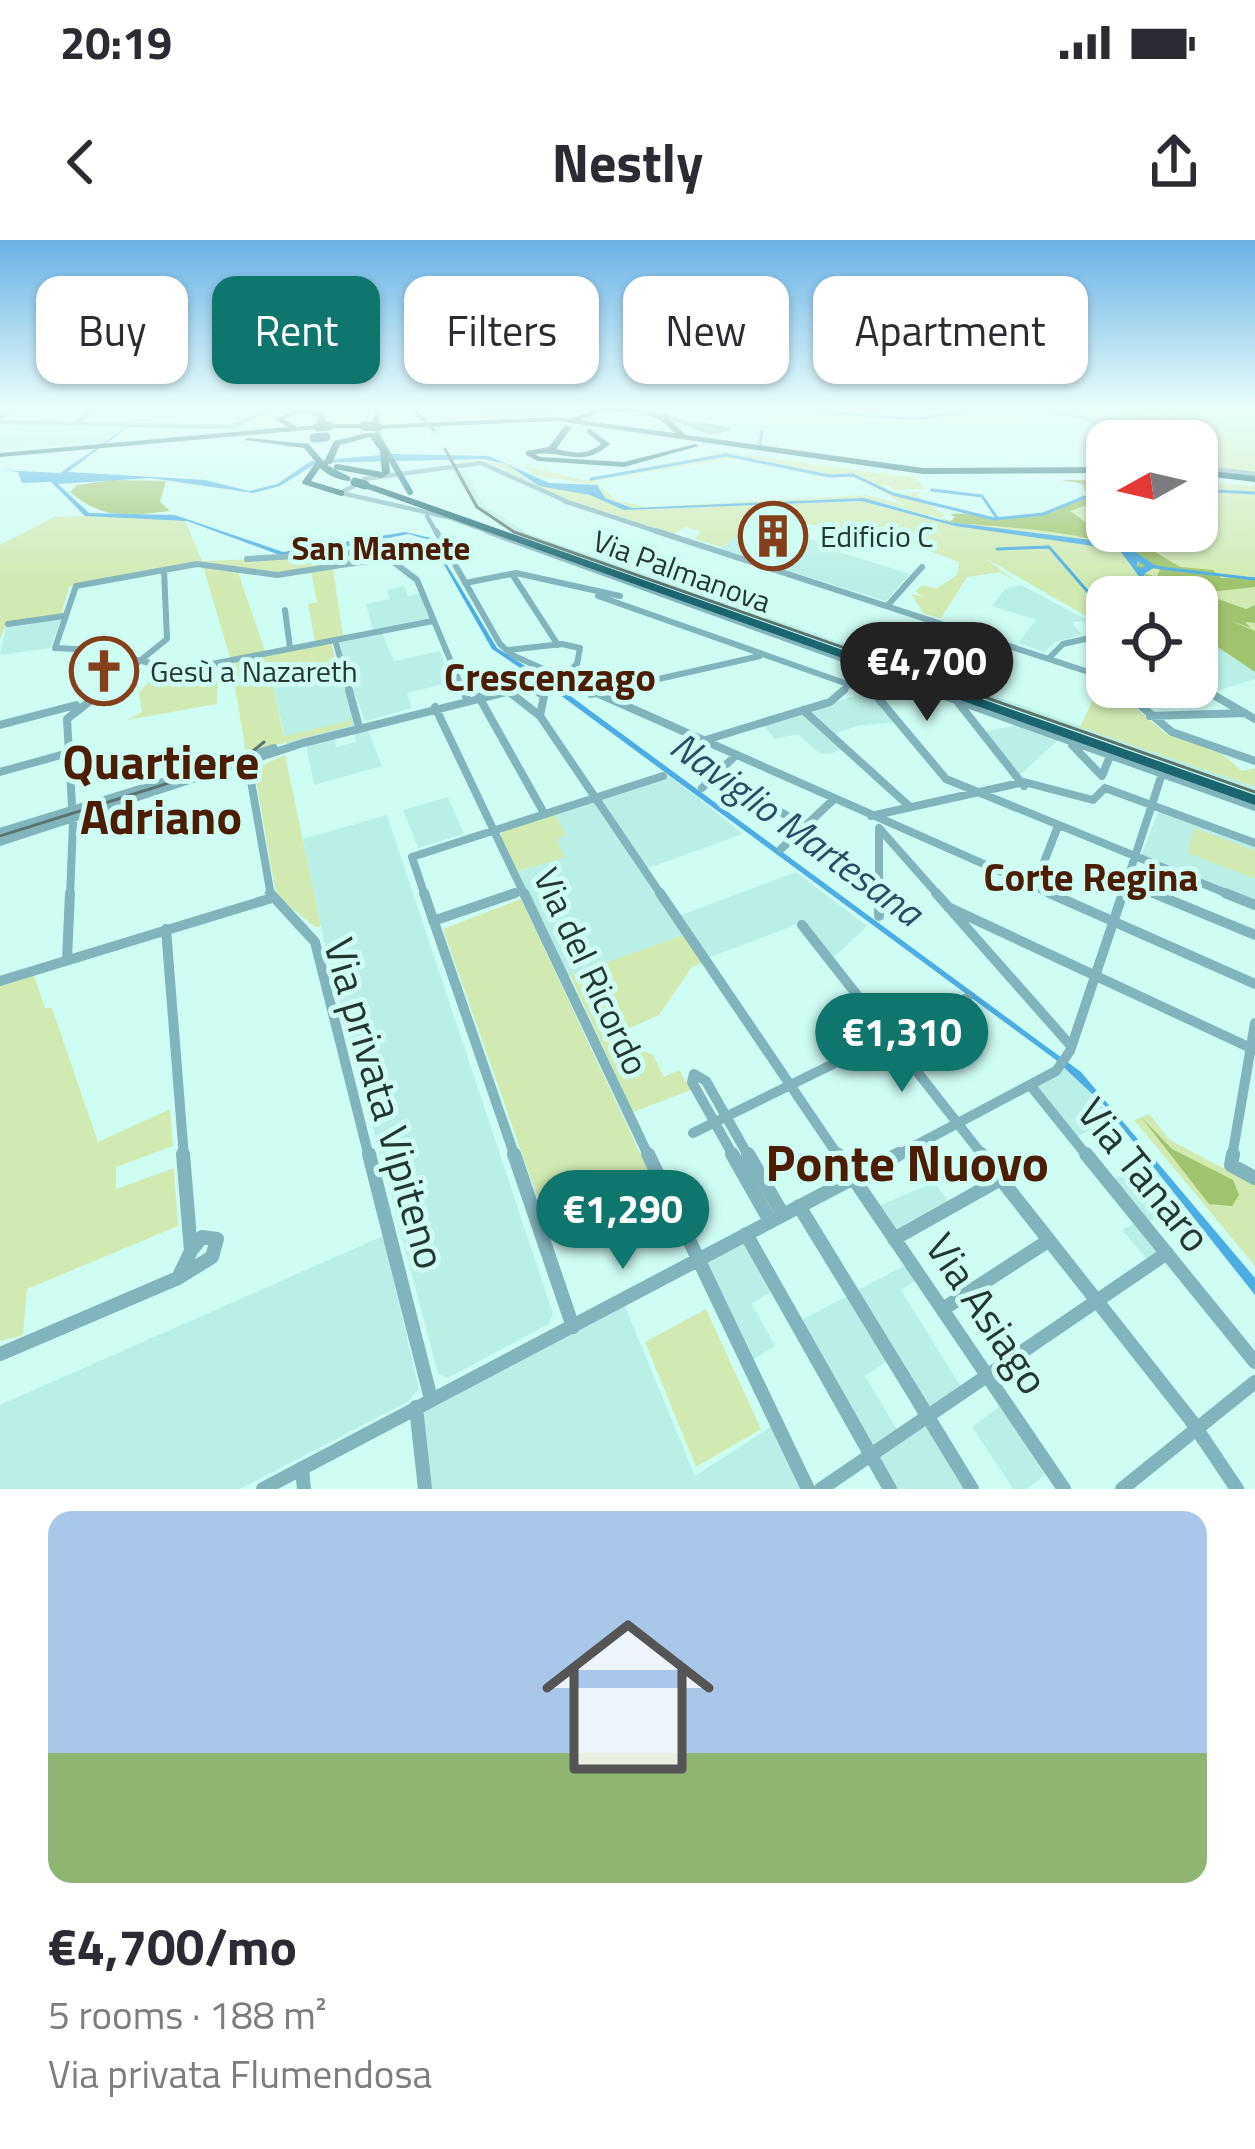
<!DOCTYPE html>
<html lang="en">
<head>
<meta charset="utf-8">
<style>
  :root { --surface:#fff; --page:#f2f2f3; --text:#2b2b33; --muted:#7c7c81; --accent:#0f766e }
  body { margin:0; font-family:"Titillium Web",sans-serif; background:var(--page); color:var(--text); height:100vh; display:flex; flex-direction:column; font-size:45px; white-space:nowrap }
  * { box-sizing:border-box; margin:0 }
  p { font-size:39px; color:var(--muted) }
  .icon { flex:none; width:66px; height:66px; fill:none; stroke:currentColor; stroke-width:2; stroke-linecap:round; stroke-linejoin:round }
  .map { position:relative; height:1249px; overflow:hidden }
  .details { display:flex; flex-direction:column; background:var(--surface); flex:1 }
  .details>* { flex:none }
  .guide { position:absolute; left:36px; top:36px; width:1185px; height:108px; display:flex; gap:24px }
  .needle { width:78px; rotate:262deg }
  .buttons { position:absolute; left:1086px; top:180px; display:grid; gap:24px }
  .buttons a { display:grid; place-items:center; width:132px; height:132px; border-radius:24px; background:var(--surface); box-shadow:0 3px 9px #0004; font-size:60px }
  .price { position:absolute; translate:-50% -102px; padding:0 27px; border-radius:42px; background:var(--accent); color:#fff; font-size:39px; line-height:78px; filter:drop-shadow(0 3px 6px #0008) }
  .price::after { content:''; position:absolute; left:50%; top:72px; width:36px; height:27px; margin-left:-18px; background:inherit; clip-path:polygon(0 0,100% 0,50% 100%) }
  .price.on { background:#222; color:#fff }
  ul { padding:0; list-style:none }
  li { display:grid; align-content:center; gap:24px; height:636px; padding:0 48px }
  li span { display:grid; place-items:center; height:372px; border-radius:24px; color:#555 }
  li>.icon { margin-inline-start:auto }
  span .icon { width:216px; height:216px; fill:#fffc; stroke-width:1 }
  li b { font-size:51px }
  .pill { padding:0 42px; border-radius:24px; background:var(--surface); box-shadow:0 3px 9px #0004; font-size:42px; line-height:108px }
  .pill.on { background:var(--accent); color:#fff }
  .status { display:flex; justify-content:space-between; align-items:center; height:84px; padding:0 60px; background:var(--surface); direction:ltr }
  .status svg { height:33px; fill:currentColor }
  header { display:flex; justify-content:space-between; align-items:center; height:156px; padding:0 48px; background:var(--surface); font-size:54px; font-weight:700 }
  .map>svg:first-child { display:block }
  .built { fill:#b9efe6; fill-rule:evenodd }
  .green { fill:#d1eab2; fill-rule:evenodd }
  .forest { fill:#a0c46d }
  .water { fill:#4cade4 }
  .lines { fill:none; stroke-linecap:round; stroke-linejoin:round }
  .stream { stroke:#4cade4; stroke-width:3 }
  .river { stroke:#4cade4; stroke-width:6 }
  .minor-tunnel { stroke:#acd5cd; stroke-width:4.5; stroke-dasharray:4.5 3; stroke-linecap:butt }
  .highway-tunnel { stroke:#acd5cd; stroke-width:9; stroke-dasharray:9 4.5; stroke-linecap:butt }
  .minor-far4 { stroke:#82b4bd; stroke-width:4.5 }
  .minor-far3 { stroke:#82b4bd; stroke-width:6 }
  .minor-far2 { stroke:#82b4bd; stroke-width:8 }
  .minor-far1 { stroke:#82b4bd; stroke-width:10 }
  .minor { stroke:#82b4bd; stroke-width:14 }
  .major { stroke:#257c89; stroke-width:6 }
  .highway { fill:#196570; fill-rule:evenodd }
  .tram { stroke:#59746e; stroke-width:3 }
  .rail { stroke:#59746e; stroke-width:3 }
  .highway-bridge { stroke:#196570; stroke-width:9 }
  .labels { text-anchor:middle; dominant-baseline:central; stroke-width:10; stroke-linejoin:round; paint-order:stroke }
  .far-poi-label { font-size:30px; fill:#243632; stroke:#cefdf4; text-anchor:start }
  .far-street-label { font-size:30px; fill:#243632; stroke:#cefdf4 }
  .far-neighbourhood-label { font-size:33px; font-weight:bold; fill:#4c1c03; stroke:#cefdf4 }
  .street-label { font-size:36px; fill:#243632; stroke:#cefdf4 }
  .far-district-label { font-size:39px; font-weight:bold; fill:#4c1c03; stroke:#cefdf4 }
  .water-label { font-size:39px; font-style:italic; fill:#264e66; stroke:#cefdf4 }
  .neighbourhood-label { font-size:39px; font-weight:bold; fill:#4c1c03; stroke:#cefdf4 }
  .near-street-label { font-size:42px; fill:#243632; stroke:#cefdf4 }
  .district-label { font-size:48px; font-weight:bold; fill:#4c1c03; stroke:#cefdf4 }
  .near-quarter-label { font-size:51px; font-weight:bold; fill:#4c1c03; stroke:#cefdf4 }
</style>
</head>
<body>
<div class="status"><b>20:19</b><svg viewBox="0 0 49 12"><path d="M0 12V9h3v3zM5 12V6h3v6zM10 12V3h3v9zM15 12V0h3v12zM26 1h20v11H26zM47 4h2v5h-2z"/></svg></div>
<header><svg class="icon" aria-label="back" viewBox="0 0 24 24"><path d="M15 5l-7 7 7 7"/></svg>Nestly<svg class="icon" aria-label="share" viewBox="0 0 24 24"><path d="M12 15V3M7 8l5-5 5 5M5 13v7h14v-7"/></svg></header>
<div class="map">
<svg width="1255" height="1249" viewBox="0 0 1255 1249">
  <rect width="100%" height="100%" fill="#cefdf4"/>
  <path class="built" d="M24,185L67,187L65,191L73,186L121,187L103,202L0,208V192Z
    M464,229L484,266L527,293L1255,547V554L512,292L474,267L452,230Z
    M753,283L817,301L825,294L849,301L839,312L910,334L886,361L719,309Z
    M1021,345L1089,381L1072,382L1082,395L1055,402L1045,412L1018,403L1036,380L992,366L1005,349Z
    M404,346L408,356L422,353L433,381L381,391L394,421L440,411L452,442L407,453L412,468L365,481L347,432L359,487L287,506L273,447L343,430L336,400L374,393L366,364L390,359L387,350Z
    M63,375L50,408L0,415L7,383Z
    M1197,381L1255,432V439L1213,452L1197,444Z
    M870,452L897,482L856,486L832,495L844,508L830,514L819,513L798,494L775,499L761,482Z
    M1019,485L1058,500L1019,536L982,492Z
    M367,488L382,526L314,545L306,505L334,498L336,507L356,502L354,491Z
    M668,534L743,594L645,629L676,677L796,632L867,686L830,721L800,683L705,719L687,694L563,738L512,634L564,616L542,574Z
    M448,557L464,594L418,608L403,570Z
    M1159,570L1255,605V660L1141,616Z
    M387,575L553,1074L549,1084L448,1138L438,1134L323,697L303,599Z
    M1065,828L1088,850L1115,880L1073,898L1030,845Z
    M1148,922L1183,965L1144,984L1167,1013L1151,1024L1122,990L1139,981L1108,941Z
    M934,942L952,966L894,999L874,968Z
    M746,994L776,1048L752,1064L775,1106L747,1123L697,1020Z
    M383,996L419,1148L409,1161L240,1249H0V1165Z
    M911,1022L921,1037L901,1050L964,1152L929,1178L972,1249H890L796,1083ZM891,1118L929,1177L901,1196L865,1136Z
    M624,1064L695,1236L775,1184L808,1249H428L419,1170Z
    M1005,1162L1051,1230L1027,1249H1013L972,1187Z"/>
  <path class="green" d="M1055,169L1095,176L1081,169C1104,169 1118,201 1141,187L1117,169L1144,170L1167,179L1155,171L1160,169L1190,182L1193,179L1169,169H1255V233L1214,229L1197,215V201L1155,196L1169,201L1141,196L1130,201L1088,175Z
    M687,207L916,238L925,249L895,250L885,243L884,248L900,255L922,251L917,256L945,275L939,278L864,258L632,268L605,258L595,245L535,235L523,225L583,240L722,213ZM739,217L824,237H858L905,265L866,255L649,267L617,261L594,241Z
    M458,219L506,224L530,243L590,255L624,270L861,261L954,286L965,269C1005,285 1050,276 1087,255L1079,241L1107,240V291H1197V242L1255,246V432L1197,394V357H1107L1105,387L985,318L1018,343L1000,332L967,337L941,378L924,374L911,354L923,357L915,351L923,345L936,349L957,335L959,322L901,300L850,299L831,287L806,284L792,295L754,283L721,307L695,299L701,291L685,287L674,294L546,253L496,225Z
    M150,274L184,278L202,321L321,317L324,326L274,333L198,322L76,344L69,347L61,375L7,383L0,399V305L54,277Z
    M203,326L238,332L265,411L230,418Z
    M333,328L343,396L315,402L308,364L317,362L311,332Z
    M331,402L338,431L273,447L284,496L348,481L350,475L352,485L246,513L231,423Z
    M159,432H192L196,441L218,435L217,464L127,480L142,472L139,452Z
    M1107,444L1165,493L1222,514L1242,531L1255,528V547L1080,487L1099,447Z
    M285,515L321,686L315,687L278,657L274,643L254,529Z
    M554,573L566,595L556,599L565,617L516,632L500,596L505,588Z
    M1194,588L1255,611V639L1187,613Z
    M521,659L659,954L553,1002L443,689Z
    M684,695L702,723L692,727L659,775L621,792L628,805L653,815L664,837L679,830L691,850L633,872L570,735Z
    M34,735L45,768H52L98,902L170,869L173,906L116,927V949L174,928L178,986L27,1049L23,1095L0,1101V745Z
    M1149,874L1170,900L1255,945V1026L1134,880Z
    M706,1069L761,1189L696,1227L645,1102Z"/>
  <path class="forest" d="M112,240L166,241L160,262L170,271C126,276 104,280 70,252L77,245Z
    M1061,240H1107V258L1070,271L1092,287L1107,285L1094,288L1102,296L1133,303L1127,298L1166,291L1169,296L1161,299L1170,298L1176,305L1152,310L1180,327L1213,330L1221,338L1255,337V347L1209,352L1197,362V357H1178L1176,349L1158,344L1173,357H1165L1143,333L1157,337L1160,329L1137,328L1140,317C1085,288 1010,289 949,282L939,278L951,281L955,277L950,274C966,272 975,276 994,278C1024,281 1061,270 1087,256L1083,244Z
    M1215,358L1246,369L1255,365V383L1245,382L1251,388L1229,380L1255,391V432L1200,395L1205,390L1197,385V373L1209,370L1205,363Z
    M1142,878L1172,909L1233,940L1239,955L1232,966L1209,964Z"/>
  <path class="water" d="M152,169L68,232L205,240L249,251L277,244L311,221L393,214L489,216L549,243L597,245L605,258L632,268L864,258L949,282L1091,300L1139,314L1137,327L1151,328L1143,334L1165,357L1153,355L1121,312L1107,308L955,286L861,261L624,270L590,255L539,246L506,224L482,219L317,223L280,246L253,253L150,238L58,244L89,273L175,275L283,312L405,292L431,298L497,408L561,449L1081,832L1255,1038V1055L1105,866L1056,820L556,452L492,409L430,300L408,294L312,314H277L187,281L85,276L51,242L22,243L18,232L0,230L60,233Z"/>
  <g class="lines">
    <path class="stream" d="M483,171L516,173
      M811,171L914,179L983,169
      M525,172L572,169
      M760,204L762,192
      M591,239L726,215L829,236L853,235L893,254L994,279L1043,274L1090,255L1087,244L1107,246
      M932,250L982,256L997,278
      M1197,250L1255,253
      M997,309L1049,307L1107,374
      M1151,326L1167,329
      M1169,329L1255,339"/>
    <path class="river" d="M1131,313L1151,326L1140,333"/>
    <path class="minor-tunnel" d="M447,169L483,170"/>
    <path class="highway-tunnel" d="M431,192L445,190"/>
    <path class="minor-far4" d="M495,169H517
      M644,169L711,192L728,189L692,183
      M1040,169L1087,178L1123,201
      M515,171L546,169
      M0,177L14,169
      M0,182L231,187L270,169
      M75,183L96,169
      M1197,227L1255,234
      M364,239L481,223L568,262
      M355,245L341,253L448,277L495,294
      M564,261L665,294
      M427,276L437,294"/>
    <path class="minor-far3" d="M436,291L500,404L512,415L597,453
      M487,291L937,453
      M656,291L1107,438
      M247,319L379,311L417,340L464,453
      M512,334L558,405
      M465,343L516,333L620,356
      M598,356L873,453
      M888,365L922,327
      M285,370L290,408
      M8,384L64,376
      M335,400L350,453
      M55,408L93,410L181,430L433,381
      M55,408L76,346L197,324L277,335L386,318
      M508,410L562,404L580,408L577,424L560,440
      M1050,417L1063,404L1107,394
      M528,445L539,453
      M1197,445L1210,453
      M1119,447L1126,453
      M100,453L167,399L164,330
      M503,453L548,434
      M597,453L760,416
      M841,453L846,448"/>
    <path class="minor-far2" d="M349,450L359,487
      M463,450L467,459
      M535,450L544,456L540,476
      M590,450L1056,656
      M864,450L874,453L946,539L1233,656
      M928,450L1255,567
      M1122,450L1172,492L1255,521
      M1205,450L1255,479
      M508,451L540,476L662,656
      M591,454L611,450
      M479,457L544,573
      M957,461L1024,546
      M435,467L525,656
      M803,470L909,566
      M1150,476L1245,473
      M0,485L76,465
      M699,502L830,462L844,450
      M1072,505L1102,536L1110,516
      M248,524L271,656
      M0,532L68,513
      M716,535L805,586
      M702,548L734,517
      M871,576L1024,542L1093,560L1105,548L1255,603
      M879,588L939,656
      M879,591V656
      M0,592L274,508
      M0,602L303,503L515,450
      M781,609L833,560
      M1126,642L1160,656
      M1034,648L1058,586
      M70,656L73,583L67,479L104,450
      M425,656L412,617L663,536
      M507,656L521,651
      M1122,656L1162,534"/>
    <path class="minor-far1" d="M270,653L315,702L369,917
      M424,653L515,917
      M524,653L649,917
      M660,653L839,917
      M879,653V676
      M936,653L1071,806
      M1049,653L1255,744
      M1153,653L1255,695
      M1225,653L1255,665
      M948,667L1255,810
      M433,681L515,653
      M802,685L984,917
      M166,689L184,917
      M67,719L70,653
      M0,741L272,658
      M1030,845L1088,917
      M693,893L967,758
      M734,917L692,842L694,834L706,841L749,917
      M894,917L1056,831L1070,811L1123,653
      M1232,917L1255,783"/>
    <path class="minor" d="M369,914L431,1159
      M514,914L573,1087
      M648,914L808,1249
      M732,914L770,981
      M748,914L783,975
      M837,914L1064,1249
      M981,914L1190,1179L1237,1249
      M1086,914L1255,1122
      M1233,914L1231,925L1255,938
      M799,966L972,1249
      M746,994L890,1249
      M894,999L999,940
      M178,1038L191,1011L183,914
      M943,1069L1048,1001
      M0,1114L178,1038L212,1017L217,999L202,997L191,1011
      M416,1167L425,1249
      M302,1228L304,1249
      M263,1249L899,914
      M821,1249L1167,1013
      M1122,1249L1255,1142"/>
    <path class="major" d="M373,185L381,169
      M377,195L410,252"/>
    <path class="highway" d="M298,169L324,172L326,183L319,185L317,176L299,173L284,179L297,187L318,185L322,187L318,189L0,217V213L288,187L274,179Z
      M598,169H637L664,174L686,195L923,228L1107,227V233L923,234L557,181L378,189L374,187L378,185L557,177L570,179ZM605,172C633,171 656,171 675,193L578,180Z
      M329,184H364L368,186L364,188H326Z
      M565,185L572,187L556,209C574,213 586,216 601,204L586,192L589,188L610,204C582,229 566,210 535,214L540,217L624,222L695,204L699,206L624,227L538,221L526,215V211L549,207Z
      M367,193L376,194L388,211L390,233L382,238L334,229V225L337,224L382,232L380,211L370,197L340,205L332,223L327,225L350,237V241C341,241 327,235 320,228L311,241L344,251V255L341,256L303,244L302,242L316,222L304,208L244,200L248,198L309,204L324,222L334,201Z
      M1197,229L1255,236V242L1197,235Z
      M362,243H368L1255,555V565L362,247Z"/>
    <path class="tram" d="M0,596L242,520L264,502"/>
    <path class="rail" d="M413,169L434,190
      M445,209L477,267L514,292L1255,552"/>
    <path class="highway-bridge" d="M364,186L378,187
      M318,187L329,186
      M314,198L326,197
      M355,242L365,245"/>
  </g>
  <linearGradient id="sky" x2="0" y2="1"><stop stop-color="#69b1e6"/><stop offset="0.49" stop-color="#e9fefa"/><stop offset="1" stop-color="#e9fefa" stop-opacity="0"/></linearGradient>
  <rect width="1255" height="343" fill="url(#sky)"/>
  <defs>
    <g id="building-ring" transform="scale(3.45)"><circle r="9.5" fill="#cefdf4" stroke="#853f1b" stroke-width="1.5"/><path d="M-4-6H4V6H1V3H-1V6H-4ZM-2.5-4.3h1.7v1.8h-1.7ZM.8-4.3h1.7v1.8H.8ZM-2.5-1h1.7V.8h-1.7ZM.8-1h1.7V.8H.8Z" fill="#853f1b"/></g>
    <g id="church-ring" transform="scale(3.45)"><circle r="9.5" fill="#cefdf4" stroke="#853f1b" stroke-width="1.5"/><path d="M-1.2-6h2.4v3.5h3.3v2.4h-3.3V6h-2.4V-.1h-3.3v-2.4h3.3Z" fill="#853f1b"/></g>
  </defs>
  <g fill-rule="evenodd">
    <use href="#building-ring" x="773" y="296"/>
    <use href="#church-ring" x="104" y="431"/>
  </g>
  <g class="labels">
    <g class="far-poi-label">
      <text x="820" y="296">Edificio C</text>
      <text x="150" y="431">Gesù a Nazareth</text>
    </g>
    <g class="far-street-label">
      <text transform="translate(682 331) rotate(20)">Via Palmanova</text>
    </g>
    <g class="far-neighbourhood-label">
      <text x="381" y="308">San Mamete</text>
    </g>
    <g class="street-label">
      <text transform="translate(592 731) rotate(65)">Via del Ricordo</text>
    </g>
    <g class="far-district-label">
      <text x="550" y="436">Crescenzago</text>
    </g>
    <g class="water-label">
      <text transform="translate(797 588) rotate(36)">Naviglio Martesana</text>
    </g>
    <g class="neighbourhood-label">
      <text x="1091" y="636">Corte Regina</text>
    </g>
    <g class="near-street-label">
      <text transform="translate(386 863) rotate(74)">Via privata Vipiteno</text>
      <text transform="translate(1145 934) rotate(51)">Via Tanaro</text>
      <text transform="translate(988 1073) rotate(56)">Via Asiago</text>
    </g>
    <g class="district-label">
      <text x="161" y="521">Quartiere<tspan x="161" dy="55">Adriano</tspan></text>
    </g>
    <g class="near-quarter-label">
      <text x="907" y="922">Ponte Nuovo</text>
    </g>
  </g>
</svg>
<div class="buttons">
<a><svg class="needle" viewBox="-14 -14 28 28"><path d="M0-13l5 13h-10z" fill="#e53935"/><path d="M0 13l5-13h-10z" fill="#7c7c81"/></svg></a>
<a><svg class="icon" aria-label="locate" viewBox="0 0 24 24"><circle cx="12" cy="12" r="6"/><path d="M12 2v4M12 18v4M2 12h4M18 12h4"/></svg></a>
</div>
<b class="price on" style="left:927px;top:484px">€4,700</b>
<b class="price" style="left:902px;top:855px">€1,310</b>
<b class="price" style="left:623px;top:1032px">€1,290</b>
<div class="guide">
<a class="pill">Buy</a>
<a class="pill on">Rent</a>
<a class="pill">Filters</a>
<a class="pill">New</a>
<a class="pill">Apartment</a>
</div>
</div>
<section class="details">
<ul>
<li><span style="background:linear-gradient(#a9c7e8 65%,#8fb573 0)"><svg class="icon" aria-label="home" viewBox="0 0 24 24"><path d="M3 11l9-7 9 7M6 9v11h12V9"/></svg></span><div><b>€4,700/mo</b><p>5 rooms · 188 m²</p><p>Via privata Flumendosa</p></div></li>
</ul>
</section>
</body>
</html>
